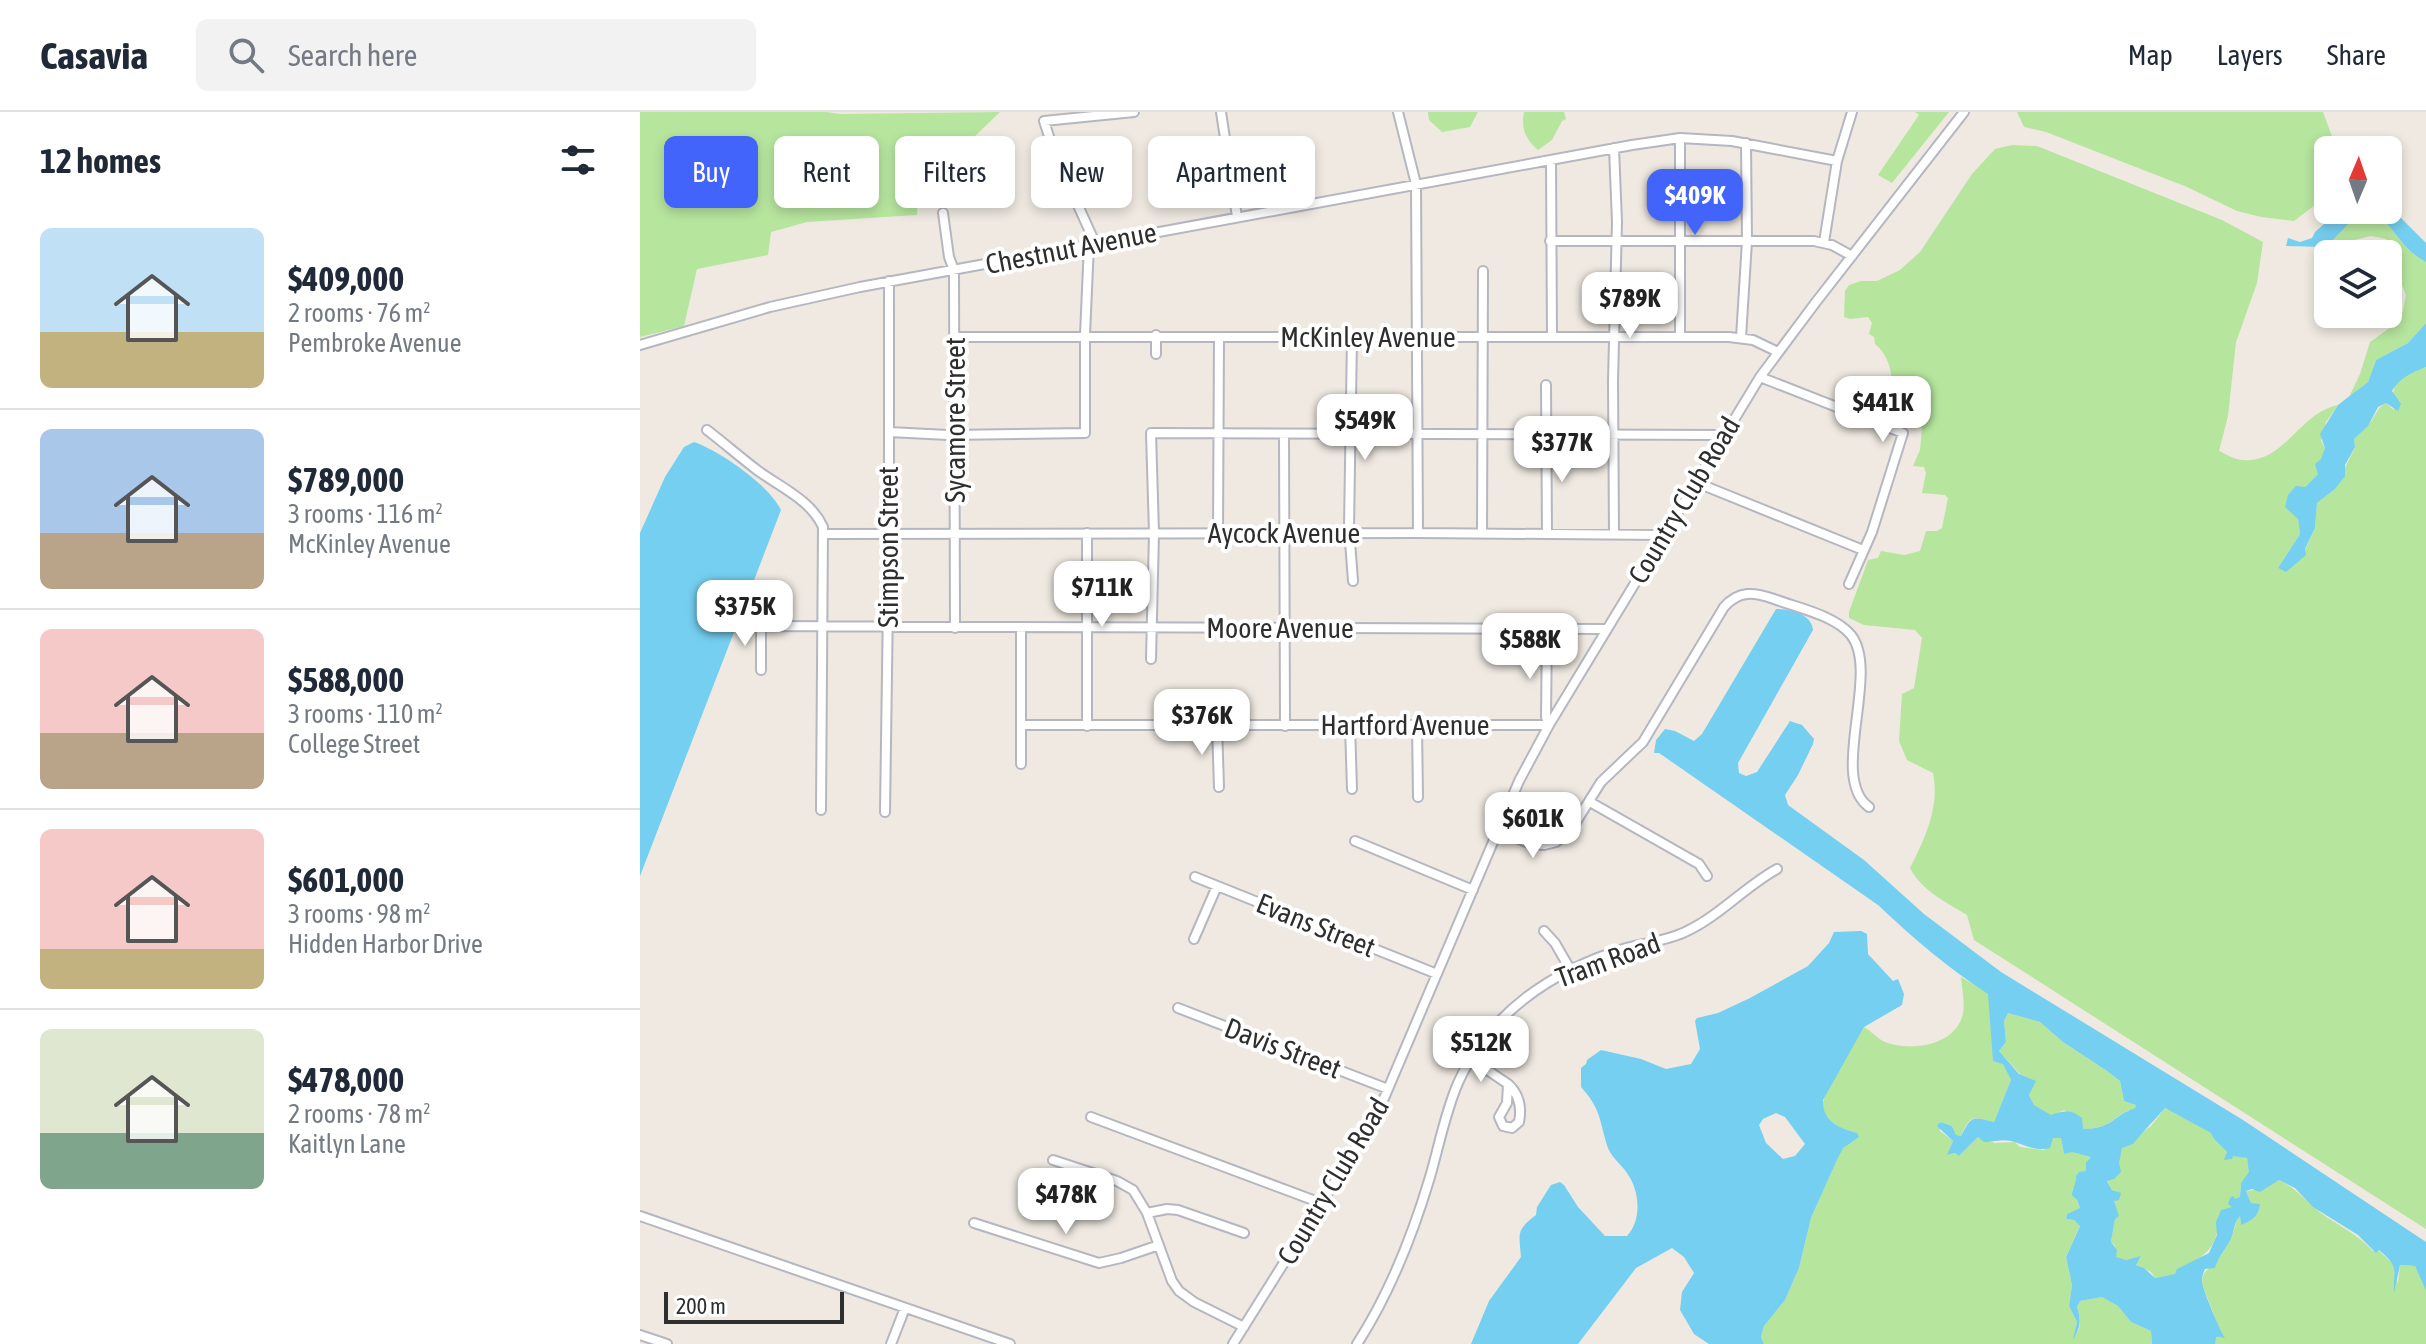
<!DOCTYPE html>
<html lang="en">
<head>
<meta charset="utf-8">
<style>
  :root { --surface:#fff; --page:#f2f2f3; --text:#1f2937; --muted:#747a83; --line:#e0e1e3; --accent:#4264fb }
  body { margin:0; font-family:"Asap Condensed",sans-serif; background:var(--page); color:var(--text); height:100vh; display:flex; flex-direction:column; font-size:30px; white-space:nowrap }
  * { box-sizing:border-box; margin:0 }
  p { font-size:26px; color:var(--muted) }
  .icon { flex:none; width:44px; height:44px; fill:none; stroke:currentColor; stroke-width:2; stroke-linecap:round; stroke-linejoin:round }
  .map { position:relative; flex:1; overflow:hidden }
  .details { display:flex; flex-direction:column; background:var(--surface); width:640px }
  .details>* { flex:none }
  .top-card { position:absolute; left:24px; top:24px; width:760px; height:72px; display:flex; gap:16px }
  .needle { width:52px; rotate:2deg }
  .tools { position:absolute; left:1674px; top:24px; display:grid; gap:16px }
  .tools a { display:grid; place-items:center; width:88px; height:88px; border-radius:12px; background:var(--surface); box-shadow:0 4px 12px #0003; font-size:40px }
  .scale { position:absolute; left:24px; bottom:20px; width:180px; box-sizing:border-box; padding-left:8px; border:4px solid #2e2e2e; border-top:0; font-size:22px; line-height:28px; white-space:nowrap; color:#2e2e2e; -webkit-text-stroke:6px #fff; paint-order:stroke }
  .price { position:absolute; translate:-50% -68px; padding:0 18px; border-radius:16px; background:#fff; color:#222; font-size:26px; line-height:52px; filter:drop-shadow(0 2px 4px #0008) }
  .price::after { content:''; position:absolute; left:50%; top:48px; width:24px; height:18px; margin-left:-12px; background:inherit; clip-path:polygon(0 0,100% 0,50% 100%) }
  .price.active { background:var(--accent); color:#fff }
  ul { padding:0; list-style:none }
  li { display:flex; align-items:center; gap:24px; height:200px; padding:0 40px }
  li+li { border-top:2px solid var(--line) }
  li span { display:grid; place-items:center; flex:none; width:224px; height:160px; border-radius:12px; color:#555 }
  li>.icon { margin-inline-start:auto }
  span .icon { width:96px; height:96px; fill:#fffc; stroke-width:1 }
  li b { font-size:34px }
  h2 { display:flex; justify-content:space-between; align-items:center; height:96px; padding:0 40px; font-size:34px }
  .pill { padding:0 28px; border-radius:12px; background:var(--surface); box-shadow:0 4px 12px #0003; font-size:28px; line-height:72px }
  .pill.active { background:var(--accent); color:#fff }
  header { display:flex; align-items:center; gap:48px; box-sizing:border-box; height:112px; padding:0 40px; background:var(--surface); border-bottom:2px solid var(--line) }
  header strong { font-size:38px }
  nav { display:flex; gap:44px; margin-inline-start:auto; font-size:28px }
  .search { width:560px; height:72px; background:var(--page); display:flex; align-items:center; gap:20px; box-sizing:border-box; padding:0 28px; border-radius:12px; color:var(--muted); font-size:30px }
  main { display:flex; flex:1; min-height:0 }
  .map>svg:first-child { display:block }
  .green { fill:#b6e59e }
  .water { fill:#75cff0; fill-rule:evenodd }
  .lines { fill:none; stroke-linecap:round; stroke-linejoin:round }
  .minor-casing { stroke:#b4b7c1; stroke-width:12 }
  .minor { stroke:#fff; stroke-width:8 }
  .labels { text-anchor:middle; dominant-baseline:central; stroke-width:8; stroke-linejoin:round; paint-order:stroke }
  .street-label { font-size:28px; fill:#2e2e2e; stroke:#fff }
</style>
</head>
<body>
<header>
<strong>Casavia</strong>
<div class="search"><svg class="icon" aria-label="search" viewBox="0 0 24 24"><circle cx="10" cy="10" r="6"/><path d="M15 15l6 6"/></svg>Search here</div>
<nav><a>Map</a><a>Layers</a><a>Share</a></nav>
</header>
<main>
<section class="details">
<h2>12 homes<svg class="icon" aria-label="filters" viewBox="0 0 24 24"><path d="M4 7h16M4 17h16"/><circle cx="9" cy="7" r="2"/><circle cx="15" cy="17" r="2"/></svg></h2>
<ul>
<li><span style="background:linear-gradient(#bfe0f5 65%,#c2b280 0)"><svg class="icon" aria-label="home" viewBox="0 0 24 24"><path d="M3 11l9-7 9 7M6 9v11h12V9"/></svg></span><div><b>$409,000</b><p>2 rooms · 76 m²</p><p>Pembroke Avenue</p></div></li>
<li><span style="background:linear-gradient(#a9c7e8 65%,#b9a48a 0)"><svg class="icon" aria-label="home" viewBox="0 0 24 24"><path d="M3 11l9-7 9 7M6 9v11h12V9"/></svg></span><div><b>$789,000</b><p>3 rooms · 116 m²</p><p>McKinley Avenue</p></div></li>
<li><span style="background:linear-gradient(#f6c9c9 65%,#b9a48a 0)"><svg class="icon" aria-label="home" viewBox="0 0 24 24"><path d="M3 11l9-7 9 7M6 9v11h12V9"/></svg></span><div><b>$588,000</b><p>3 rooms · 110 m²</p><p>College Street</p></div></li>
<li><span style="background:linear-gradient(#f6c9c9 75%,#c2b280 0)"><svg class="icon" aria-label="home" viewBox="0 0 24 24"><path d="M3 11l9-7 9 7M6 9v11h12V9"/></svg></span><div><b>$601,000</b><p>3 rooms · 98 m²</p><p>Hidden Harbor Drive</p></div></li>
<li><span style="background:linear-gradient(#dfe7d0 65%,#7fa58c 0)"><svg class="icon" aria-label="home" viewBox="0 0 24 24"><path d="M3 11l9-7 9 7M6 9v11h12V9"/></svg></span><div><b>$478,000</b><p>2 rooms · 78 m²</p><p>Kaitlyn Lane</p></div></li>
</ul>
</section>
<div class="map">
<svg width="1786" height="1232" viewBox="0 0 1786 1232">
  <rect width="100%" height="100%" fill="#efe9e1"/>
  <path class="green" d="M0,0H187L200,2L360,0L332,27L322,43L289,47L279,60L277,103L167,110L131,120L128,143L57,157L44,214L0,225Z
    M788,0H838L830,15L802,20L789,8Z
    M884,0H924L926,7L922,9L912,28L898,38C885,27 881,16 884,0Z
    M1275,0H1309L1252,71L1238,63L1279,3Z
    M1377,0H1683L1697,38H1688V83L1654,109L1621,105L1597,99L1547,75L1406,20L1384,15Z
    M1372,33L1397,34L1582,108L1623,130L1617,171L1596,230L1588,304L1579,339C1586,342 1595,348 1603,348C1644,352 1660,300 1698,293L1686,310L1681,329L1685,336L1678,362L1665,375L1658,407L1660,422L1638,456L1646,459L1665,443V438L1675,416L1677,391L1695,377L1715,335L1714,327C1718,321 1725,318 1729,312C1736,304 1736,296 1746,291L1754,298C1750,267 1759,266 1786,255V1117L1334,828L1327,803C1306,790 1282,779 1270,756C1285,727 1300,694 1293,661L1267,648L1259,629L1262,582L1274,576L1282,526L1275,518L1224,513L1209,506V500L1228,448L1238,446L1241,439L1264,443L1280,439L1286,419H1297L1302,416L1308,386L1305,383L1282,381L1286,361L1284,355L1273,354L1280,338L1282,316L1250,304C1253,279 1256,249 1235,232L1234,225L1229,222L1232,211L1228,205L1210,207L1204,205L1205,179L1209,173L1221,169H1237L1260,158L1280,140L1332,62L1355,37Z
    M1722,98H1734C1753,114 1763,139 1786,150V211L1768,231L1736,248L1728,270L1709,285L1720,262L1730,230L1758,210L1763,199L1766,183L1759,165L1748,160L1751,135L1746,127L1731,124L1686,135Z
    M1321,865L1349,882L1352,926L1371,968L1354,1010C1334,1006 1331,1000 1321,1024L1316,1023L1312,1014L1299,1010L1300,1019L1313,1029L1308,1043L1315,1041L1319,1044L1338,1025L1355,1031L1375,1030L1380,1035L1404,1038L1413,1026H1421L1424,1042L1432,1039L1453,1045L1447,1059L1432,1078L1440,1096L1427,1102L1426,1107L1434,1108L1440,1113L1426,1145L1432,1173L1429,1194L1437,1210L1434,1224C1443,1216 1440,1205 1437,1195L1440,1189L1462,1185L1478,1194L1491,1210L1511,1219L1512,1232H1124L1121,1225L1124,1214L1145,1188L1159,1156L1171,1106L1202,1036L1217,1021C1203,1017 1186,1012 1183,995C1180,982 1216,929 1224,915C1231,919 1238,927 1245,930C1268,939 1308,935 1320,910C1327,898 1322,878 1321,865Z
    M1368,901L1400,910L1423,930L1467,959L1480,969L1484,989L1497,993L1495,996C1471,1003 1476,1016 1443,1017L1424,998L1411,1004L1394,993L1389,983L1392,975L1359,939L1366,930L1364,909Z
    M1525,996L1572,1021L1574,1027L1587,1040L1585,1047L1593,1043L1607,1046L1610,1061L1601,1071L1600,1086L1591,1093L1593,1095L1581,1103C1575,1138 1569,1142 1538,1157L1536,1162L1515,1166L1511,1160L1495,1152L1501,1145L1486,1148L1476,1146L1475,1134L1471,1130L1475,1107L1474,1088L1480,1081L1472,1078L1467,1068L1474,1067L1482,1036L1511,1014Z
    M1639,1068C1658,1077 1668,1092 1685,1104C1703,1116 1718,1123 1733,1139L1738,1138L1755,1154L1754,1161L1758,1171L1760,1153L1775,1154L1786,1179V1232H1575V1225L1583,1226L1562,1172C1562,1159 1567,1159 1575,1151C1580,1146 1587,1134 1590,1128C1595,1120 1594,1111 1600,1103L1601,1112L1611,1091L1606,1079L1622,1077Z"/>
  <path class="water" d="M1748,93L1786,131V150C1763,139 1753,114 1734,98H1748Z
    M1700,98H1722L1686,135L1646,134L1648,126L1660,130L1672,126L1675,120Z
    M1786,211V255C1772,261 1760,265 1752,279L1761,292L1758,299L1746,291L1738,295L1728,314L1714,327L1715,335L1705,353V364L1695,377L1677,391L1675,416L1665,437L1666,443L1646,460L1638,456L1660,422L1658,407L1645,395L1648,383L1656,374L1665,375L1678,362L1675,352L1681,347L1685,336L1680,322L1698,293L1728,270L1736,248L1768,231Z
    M54,330C80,339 129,373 141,398L0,764V421L25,365L44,335Z
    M1136,497C1150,497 1172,502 1173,518L1098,651L1099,661L1106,664L1117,660L1150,609L1162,613L1174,627L1173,632L1158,663L1145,683L1148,693L1224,748L1284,802L1361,860L1603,1008L1786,1130V1179L1775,1154L1760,1153L1754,1181C1753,1156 1760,1156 1739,1138L1736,1141L1718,1123L1673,1095L1655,1076L1639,1068L1620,1080L1612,1077L1606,1079L1611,1091L1620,1092C1618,1105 1613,1108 1601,1113L1600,1104C1594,1111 1595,1115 1592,1124C1588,1135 1578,1144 1575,1156L1565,1157C1563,1162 1562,1164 1562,1170C1562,1176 1581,1221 1585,1226L1576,1225L1575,1232H1512L1511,1219L1491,1210L1478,1194L1462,1185L1440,1189L1437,1195C1441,1207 1441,1216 1433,1227L1437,1210L1429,1194L1432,1173L1426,1145L1440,1114L1434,1108L1426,1107L1427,1102L1440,1096L1437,1088L1432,1083C1432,1076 1437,1072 1436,1064L1439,1060L1446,1059V1051L1451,1045L1432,1040L1424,1042L1421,1026H1413L1410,1036C1395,1040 1384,1032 1371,1029C1363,1027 1353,1030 1344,1030L1338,1025L1319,1044L1315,1041L1307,1043L1313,1029L1297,1014L1300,1010L1312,1014L1316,1023L1321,1024C1332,1002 1333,1005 1354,1010L1371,968L1363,952L1353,949L1348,882C1309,857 1272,825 1238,793L1019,641H1014L1016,628L1025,617L1035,619L1054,629L1062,622ZM1368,901L1400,910L1423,930L1467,959L1480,969L1484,989L1496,993L1495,996C1471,1004 1475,1016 1443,1017L1442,1006C1431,997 1423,999 1411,1003L1394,993L1389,983L1396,969L1379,962L1359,939L1366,930L1364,909ZM1525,996L1571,1021L1574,1027L1587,1040L1584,1048L1592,1047L1593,1044L1607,1046L1609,1060L1601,1071L1600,1085L1595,1087L1593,1084L1590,1086L1588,1092L1592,1095L1581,1098L1576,1110L1577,1123L1569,1141L1537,1157L1535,1162L1515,1166L1504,1156L1496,1153L1501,1144L1486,1148L1476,1145L1477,1138L1471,1130L1475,1107L1479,1104L1474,1089L1479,1088L1481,1081L1472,1078L1467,1069L1474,1067L1481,1060L1479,1051L1482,1036L1493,1032C1503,1019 1514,1009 1525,996Z
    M1221,819L1227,822L1228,842L1253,869L1258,867L1264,882L1262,893L1224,915L1183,988C1182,1009 1199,1016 1217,1021L1219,1025L1203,1036L1196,1050L1171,1106L1159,1156L1145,1188L1124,1214L1121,1225L1124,1232H1069L1054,1222L1040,1198L1042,1180L1054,1161L1044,1145L1032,1136L996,1156L938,1232H831L849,1189L881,1145C879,1121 876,1118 896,1103L897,1095L911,1073L920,1070L924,1073L938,1095L965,1124H987C1002,1108 1000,1079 987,1061C982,1053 972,1046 968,1036C959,1009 962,998 941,975V956L946,952L947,948L961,938L1001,947L1026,957L1051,952L1060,937L1055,909L1057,906L1078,901L1110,886L1168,854L1189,831L1194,820ZM1136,1001L1145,1005L1165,1032L1155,1044L1143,1047L1126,1031L1119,1013L1123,1007Z"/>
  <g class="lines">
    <g class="minor-casing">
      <path id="minor" d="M581,0L597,105
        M758,0L776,72L778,421
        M1040,26V224
        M911,48L912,225
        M303,101L309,145L314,158L315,516
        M910,129H1174L1192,133L1212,144
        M1184,130L1197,49L1212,0
        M455,131L414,40L404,9L494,0
        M516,223V242
        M314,225H1089L1113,228L1138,240
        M712,225L709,416L713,469
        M1101,226L1107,129L1106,31
        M0,233L130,195L220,175L992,33L1040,26L1092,29L1197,49
        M1120,265L1263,321L1232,420L1209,472
        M906,273L907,422
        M67,318C84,331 100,345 117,358C140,375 171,388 183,415L181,698
        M249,320L308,323L445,321V223L449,132
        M644,322L645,614
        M1055,370L1223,438
        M447,421V614
        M578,421L579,225
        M842,421L843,159
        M183,422L778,421L1023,423
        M974,422L973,269L977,110L974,36
        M511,547L514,421L511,321L1083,323
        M121,558V514L967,517
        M381,613H909L906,605L907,517
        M710,613L712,677
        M777,613L778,685
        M577,614L579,675
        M381,652V516
        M950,690L1059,752L1067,764
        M245,700L249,421V169
        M860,712L892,725L914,726
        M857,718L891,732L904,733L916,730L931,718L961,670L1003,630L1084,495C1099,478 1114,480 1134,487C1158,496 1194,503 1211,523C1241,561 1188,666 1229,695
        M715,729L833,778
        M555,765L797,862
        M904,819L915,831L930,857
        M554,827L577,774
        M538,896L748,977
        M831,947L868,972
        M868,972C879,982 882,995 879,1010L872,1016L863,1014L859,1005L867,991Z
        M451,1005L681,1091
        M413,1048L477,1069L493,1078L507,1101L532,1169L539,1179L554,1190L604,1215
        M507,1101L527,1097L538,1098L604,1121
        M0,1104L370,1232
        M334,1111L459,1151L481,1146L519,1133
        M0,1223L27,1232
        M251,1232L265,1196
        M593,1232L731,1012L745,984L879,669L909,613L1120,265L1176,190L1324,0
        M717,1232C750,1181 773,1122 790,1065C799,1034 805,1001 818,971C849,901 912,859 983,837C1003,831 1028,829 1047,819C1079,804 1106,774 1137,757"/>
    </g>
    <use href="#minor" class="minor"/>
  </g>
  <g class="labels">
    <g class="street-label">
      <text transform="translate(431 136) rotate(-11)">Chestnut Avenue</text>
      <text x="728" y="225">McKinley Avenue</text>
      <text transform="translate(315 308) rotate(-90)">Sycamore Street</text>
      <text transform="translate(1044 388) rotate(-59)">Country Club Road</text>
      <text x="644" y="421">Aycock Avenue</text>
      <text transform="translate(248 435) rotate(-90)">Stimpson Street</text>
      <text x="640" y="516">Moore Avenue</text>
      <text x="765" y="613">Hartford Avenue</text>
      <text transform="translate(676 813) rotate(22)">Evans Street</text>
      <text transform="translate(968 848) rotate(-20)">Tram Road</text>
      <text transform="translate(643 936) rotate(21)">Davis Street</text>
      <text transform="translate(693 1069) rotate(-59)">Country Club Road</text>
    </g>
  </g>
</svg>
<div class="tools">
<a><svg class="needle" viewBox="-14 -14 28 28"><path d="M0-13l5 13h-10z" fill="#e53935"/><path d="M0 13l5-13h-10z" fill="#747a83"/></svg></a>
<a><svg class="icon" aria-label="layers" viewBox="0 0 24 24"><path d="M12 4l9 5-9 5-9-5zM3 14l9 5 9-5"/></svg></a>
</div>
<div class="scale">200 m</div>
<b class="price active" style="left:1055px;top:125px">$409K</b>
<b class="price" style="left:990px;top:228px">$789K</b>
<b class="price" style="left:1243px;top:332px">$441K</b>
<b class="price" style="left:725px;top:350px">$549K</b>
<b class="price" style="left:922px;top:372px">$377K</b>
<b class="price" style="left:462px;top:517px">$711K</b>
<b class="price" style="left:105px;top:536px">$375K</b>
<b class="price" style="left:890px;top:569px">$588K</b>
<b class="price" style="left:562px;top:645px">$376K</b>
<b class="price" style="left:893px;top:748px">$601K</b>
<b class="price" style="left:841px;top:972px">$512K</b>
<b class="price" style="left:426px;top:1124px">$478K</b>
<div class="top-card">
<a class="pill active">Buy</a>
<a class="pill">Rent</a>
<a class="pill">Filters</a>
<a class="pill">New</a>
<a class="pill">Apartment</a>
</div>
</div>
</main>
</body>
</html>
